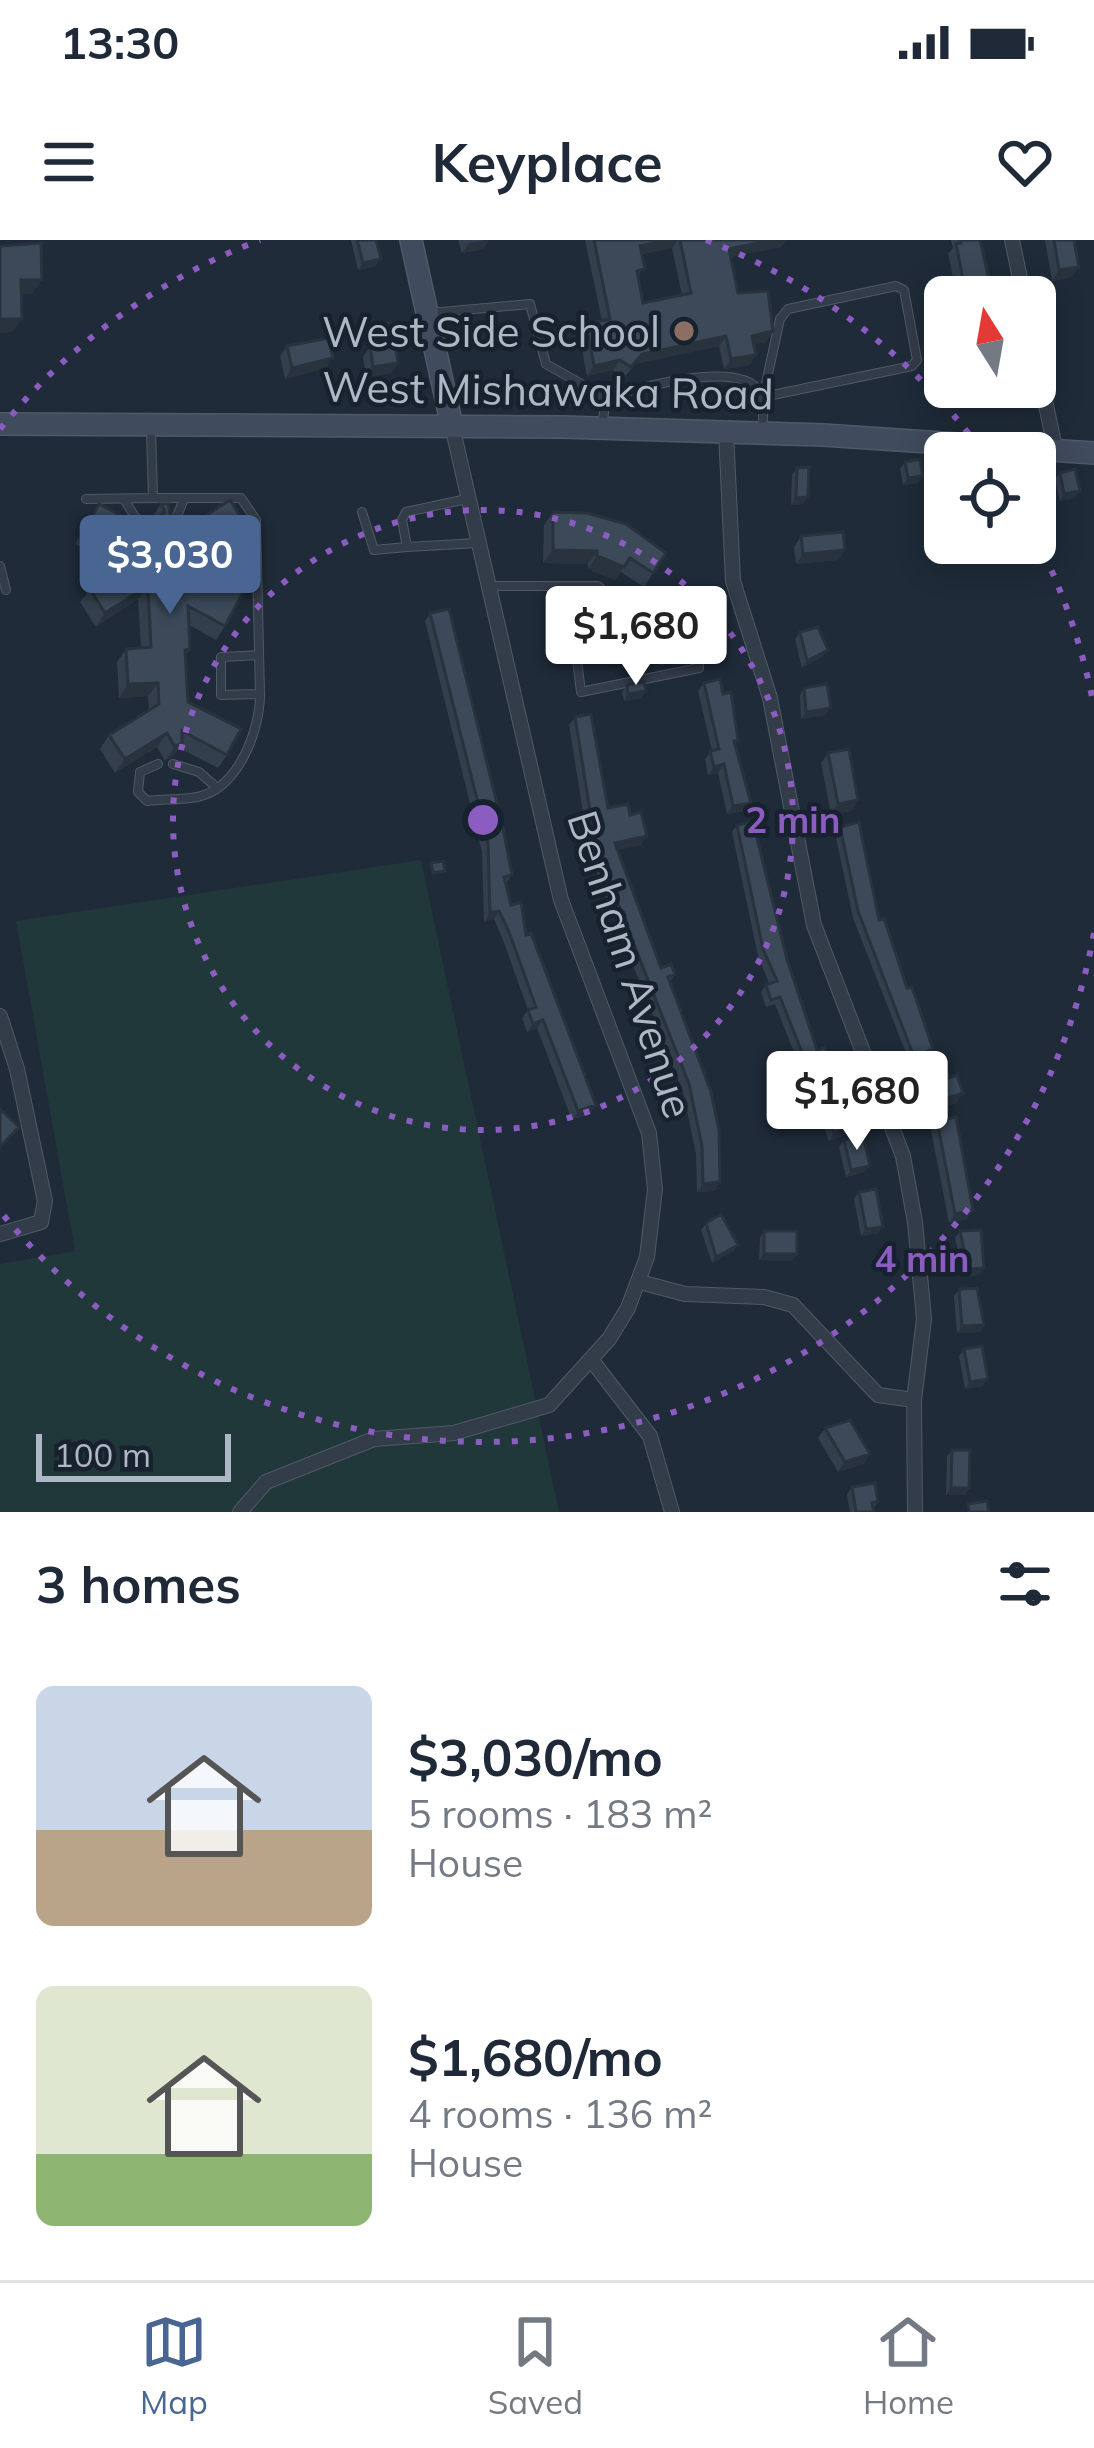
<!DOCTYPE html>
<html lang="en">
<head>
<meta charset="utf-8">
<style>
  :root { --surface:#fff; --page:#f6f6f7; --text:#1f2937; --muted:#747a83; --line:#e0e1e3; --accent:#486691 }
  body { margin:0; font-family:Mulish,sans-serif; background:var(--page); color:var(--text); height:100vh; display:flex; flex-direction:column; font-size:45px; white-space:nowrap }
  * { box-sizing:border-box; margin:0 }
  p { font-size:39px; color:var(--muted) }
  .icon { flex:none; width:66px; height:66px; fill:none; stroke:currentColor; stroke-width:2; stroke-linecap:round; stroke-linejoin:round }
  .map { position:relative; height:1272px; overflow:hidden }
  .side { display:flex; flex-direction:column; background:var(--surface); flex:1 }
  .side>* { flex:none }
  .needle { width:78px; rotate:349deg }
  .fabs { position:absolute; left:924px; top:36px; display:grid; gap:24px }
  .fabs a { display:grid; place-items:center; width:132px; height:132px; border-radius:18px; background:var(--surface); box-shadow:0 6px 30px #0003; font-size:60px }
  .scale { position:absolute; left:36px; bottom:30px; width:195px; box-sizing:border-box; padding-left:12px; border:6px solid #adb7c6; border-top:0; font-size:33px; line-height:42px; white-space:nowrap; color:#adb7c6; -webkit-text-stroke:9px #18222e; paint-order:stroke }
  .price { position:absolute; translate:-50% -102px; padding:0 27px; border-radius:12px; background:#fff; color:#222; font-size:39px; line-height:78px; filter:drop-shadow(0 3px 6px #0008) }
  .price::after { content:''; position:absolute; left:50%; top:72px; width:36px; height:27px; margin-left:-18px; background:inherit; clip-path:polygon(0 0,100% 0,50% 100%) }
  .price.active { background:var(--accent); color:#fff }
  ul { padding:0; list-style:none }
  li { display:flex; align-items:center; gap:36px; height:300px; padding:0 36px }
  li span { display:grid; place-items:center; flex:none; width:336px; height:240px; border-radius:18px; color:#555 }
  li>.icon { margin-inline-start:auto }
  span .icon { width:144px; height:144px; fill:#fffc; stroke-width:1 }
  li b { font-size:51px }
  h2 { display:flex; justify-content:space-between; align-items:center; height:144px; padding:0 36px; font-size:51px }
  .status { display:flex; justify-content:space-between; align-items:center; height:84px; padding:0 60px; background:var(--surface); direction:ltr }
  .status svg { height:33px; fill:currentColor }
  header { display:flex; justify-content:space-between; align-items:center; height:156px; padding:0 36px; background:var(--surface); font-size:54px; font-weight:700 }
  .tabs { display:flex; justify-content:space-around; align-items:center; height:168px; border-top:3px solid var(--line); background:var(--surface); font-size:33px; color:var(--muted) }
  .tabs a { display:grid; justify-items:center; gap:6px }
  .tabs .active { color:var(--accent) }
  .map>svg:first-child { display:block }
  .green { fill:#21383a }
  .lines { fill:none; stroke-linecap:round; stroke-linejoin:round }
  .service-casing { stroke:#505a67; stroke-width:10 }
  .minor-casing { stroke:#505a67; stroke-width:16 }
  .secondary-casing { stroke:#505a67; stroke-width:24 }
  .service { stroke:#333c49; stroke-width:8 }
  .minor { stroke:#333c49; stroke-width:14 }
  .secondary { stroke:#404b5d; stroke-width:21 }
  .wall { fill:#333f4d; fill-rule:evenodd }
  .shaded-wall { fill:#29333e }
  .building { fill:#3b4959; stroke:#29333e; stroke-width:3 }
  .ring { fill:none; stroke:#8c5dc1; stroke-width:6; stroke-dasharray:6 12 }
  .education-dot { fill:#8d6e63; stroke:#18222e; stroke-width:4.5 }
  .labels { text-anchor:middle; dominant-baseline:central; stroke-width:9; stroke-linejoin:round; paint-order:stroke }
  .poi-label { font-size:42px; fill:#adb7c6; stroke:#18222e; text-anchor:end }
  .street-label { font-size:42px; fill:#adb7c6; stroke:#18222e }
  .centre { fill:#8c5dc1; stroke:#18222e; stroke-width:6 }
  .ring-label { font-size:36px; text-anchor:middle; font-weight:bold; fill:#8c5dc1; stroke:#18222e; stroke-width:9; stroke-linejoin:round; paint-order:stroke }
</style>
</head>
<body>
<div class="status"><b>13:30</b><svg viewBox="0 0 49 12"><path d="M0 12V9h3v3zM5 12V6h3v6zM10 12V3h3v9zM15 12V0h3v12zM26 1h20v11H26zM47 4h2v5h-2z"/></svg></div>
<header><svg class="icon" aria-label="menu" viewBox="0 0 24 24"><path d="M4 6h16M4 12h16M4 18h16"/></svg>Keyplace<svg class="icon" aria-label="heart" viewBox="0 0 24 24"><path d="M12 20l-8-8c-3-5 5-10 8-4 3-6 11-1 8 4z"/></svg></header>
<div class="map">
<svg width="1094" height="1272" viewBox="0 0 1094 1272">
  <rect width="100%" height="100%" fill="#1f2b39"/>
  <path class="green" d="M421,620L559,1272H0V1024L75,1011L16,681Z"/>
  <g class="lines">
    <g class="service-casing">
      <path id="service" d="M896,46L904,50L917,120L912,126L763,157L780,79L788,69Z
        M431,73L530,64L546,124L606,158
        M602,187L606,158C634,149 744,117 761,154C766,164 762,181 762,192
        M151,189L153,258H241L256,280L260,454C260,491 238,549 197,557C181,560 163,559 147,561L138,552L140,532L158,524
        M86,259L153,258
        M124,259L135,277L147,284
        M467,259L406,272L402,280L407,307L478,303
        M362,272L374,310L407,307
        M165,283L177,276L184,259
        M0,326L6,350
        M490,346H598C627,376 656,366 694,362L699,428L581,452L568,348
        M259,415L221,417V455L260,454
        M173,524L199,532L216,547"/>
    </g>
    <g class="minor-casing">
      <path id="minor" d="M1012,0L1024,57
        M1035,113L1055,208
        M726,192L733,341L770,458L814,685L903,916L915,982L924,1079L914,1160L915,1272
        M0,776L17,829L45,961L41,982L0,994
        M640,1042L685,1054L764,1057L793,1065L878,1155L914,1160
        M593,1122L650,1196L672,1272
        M240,1272L266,1242L374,1199L454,1193L549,1165L609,1099L628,1068L647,1017L655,949L649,893L561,660L452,186"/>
    </g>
    <g class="secondary-casing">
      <path id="secondary" d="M411,0L452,186
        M0,184L563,187L823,195L1094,213"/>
    </g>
    <use href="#service" class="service"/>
    <use href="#minor" class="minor"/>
    <use href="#secondary" class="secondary"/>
  </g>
  <path class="wall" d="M351,0H376V26L358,30Z
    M458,0H489L483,9L462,13Z
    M585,0H786L781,7L730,17L738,53L773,91L766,102L754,104L756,115L749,125L724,129L719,106L635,124L624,138L613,130L587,136L579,94L586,84L602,81ZM672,8L682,55L643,63L639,38L642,14Z
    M951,0H980L993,57H963V53L957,55L948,14L953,8Z
    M1045,0H1074L1079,27L1072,37L1052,41Z
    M378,85L398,123L391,133L366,137L363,116L373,104L371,96Z
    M287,106L326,128L285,139L280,116Z
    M972,147H1012L1008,160L975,166Z
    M905,222L923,236L918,243L903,245L900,229Z
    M797,228L803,264L791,265L792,235Z
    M1060,233L1075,258L1060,261L1055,239Z
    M99,264L149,290L154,283L152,277L161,264L175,295L236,297L202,319L225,386L216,400L189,385L190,409L185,416L188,462L227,515L218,528L179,508L173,516L165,521L157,507L115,533L100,509L109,495L149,470L148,456L119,458L117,422L126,409L141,408L138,359L96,387L80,362L90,349L122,328L75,304Z
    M553,272L666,313L644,347L621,332L615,340L588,329V324L543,323L544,285Z
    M801,296L845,310L838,320L796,324L794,307Z
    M430,373L512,635L505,644L511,665L526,695L596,865L590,873L572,880L537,788L527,792L522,778L528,770L503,700L494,679L484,682L482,612L425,381Z
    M800,392L823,416L802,428L795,399Z
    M704,443L735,505L751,563L745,571L727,574L718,533L708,535L705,519L712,511L698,451Z
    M627,445L646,451L641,458L624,461L622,452Z
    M804,448L826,475L801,479L800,455Z
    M575,477L608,568L630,575L641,605L617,610L661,728L675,734L670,742L720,942L714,951L697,952L696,914L683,852L590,616L569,485Z
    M828,513L858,560L851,571L831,574L821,523Z
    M737,585L787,719L844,895L829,901L775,764L766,767L761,752L766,745L769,743L758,716L732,592Z
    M840,587L879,680L928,816L910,823L853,678L835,593Z
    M922,832L949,838L963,853L956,863L933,871L914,842Z
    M937,881L967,979L949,983L931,890Z
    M844,900L865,932L846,937L839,907Z
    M859,952L878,993L861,996L854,959Z
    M706,983L738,1005L733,1011L712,1023L701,990Z
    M764,991L797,1014L792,1021L759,1020L760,998Z
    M960,991L984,1028L979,1035L964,1036L955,998Z
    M959,1049L984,1085L980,1092L957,1093L954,1056Z
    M964,1109L983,1146L965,1149L959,1116Z
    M825,1188L870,1214L863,1224L838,1232L818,1198Z
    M952,1210L969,1248L965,1255H946L947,1216Z
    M852,1247L878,1262L873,1268L874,1272H850L847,1254Z"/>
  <path class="shaded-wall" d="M484,0H489L483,9L462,13L469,3Z
    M669,0H678L672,8L633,16L640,6Z
    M772,0H786L781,7L721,19L729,9Z
    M381,19L376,26L358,30L363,23Z
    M1079,27L1072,37L1052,41L1059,30Z
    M21,40H42L32,54H12Z
    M0,79H22L12,92L0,93Z
    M773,91L766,102L745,106L752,96Z
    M726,96L719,106L635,124L624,138L642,114Z
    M756,115L749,125L724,129L731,119Z
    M333,118L326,128L285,139L292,128Z
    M620,120L613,130L587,136L594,126Z
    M398,123L391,133L366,137L373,127Z
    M1013,153L1008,160L975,166L980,159Z
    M923,236L918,243L903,245L908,238Z
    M1080,251L1075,258L1060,261L1064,254Z
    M808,257L803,264L791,265L796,258Z
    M245,283L236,297L187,329L196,315Z
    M553,310L597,311L588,324L543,323Z
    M845,310L838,320L796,324L803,314Z
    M597,316L624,327L615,340L588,329Z
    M148,346L138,359L96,387L105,373Z
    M828,410L823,416L802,428L807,421Z
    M158,443L148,456L119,458L128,444Z
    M646,451L641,458L624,461L628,454Z
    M831,468L826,475L801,479L806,472Z
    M167,493L157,507L115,533L125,519Z
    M182,502L173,516L165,521L175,507Z
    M724,524L718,533L708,535L714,527Z
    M858,560L851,571L831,574L838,564Z
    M751,563L745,571L727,574L733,566Z
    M647,596L641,605L609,612L615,603Z
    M499,671L494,679L484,682L490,673Z
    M543,780L537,788L527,792L533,784Z
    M933,809L928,816L910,823L914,817Z
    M963,853L956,863L933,871L940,861Z
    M596,865L590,873L572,880L578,871Z
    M850,888L844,895L829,901L834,893Z
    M870,926L865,932L846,937L851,930Z
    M720,942L714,951L697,952L703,944Z
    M973,970L967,979L949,983L955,974Z
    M883,987L878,993L861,996L866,989Z
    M738,1005L733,1011L712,1023L716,1017Z
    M764,1014H797L792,1021L759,1020Z
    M984,1028L979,1035L964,1036L968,1029Z
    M984,1085L980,1092L957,1093L962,1086Z
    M988,1139L983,1146L965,1149L970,1142Z
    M870,1214L863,1224L838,1232L845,1222Z
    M951,1248H969L965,1255H946Z"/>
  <path class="building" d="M357,0H376L381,19L363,23Z
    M594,0H669L640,6L645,29L637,31L643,63L691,53L680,0H772L729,9L738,53L768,51L773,91L752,96L756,115L731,119L726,96L642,114L631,127L620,120L594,126L586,84L610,79Z
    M960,0H980L993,57H972L970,43L964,44L956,4L961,3Z
    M1054,0H1074L1079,27L1059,30Z
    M41,3L42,40H21L22,79H0V6Z
    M392,83L398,123L373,127L370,106L381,100L378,85Z
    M329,98L333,118L292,128L287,106Z
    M978,147H1012L1013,153L980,159Z
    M920,219L923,236L908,238L905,222Z
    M809,227L808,257L796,258L797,228Z
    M1075,229L1080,251L1064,254L1060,233Z
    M230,260L245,283L196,315L248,343L225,386L188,366L190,409L185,410L188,462L241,489L227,515L182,491V502L175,507L167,493L125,519L109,495L159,464L158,443L128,444L126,409L151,407L148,346L105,373L90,349L137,318L85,290L99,264L158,295L157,279L165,272L161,264H168L175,295Z
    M553,272L587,273L626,284L666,313L653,333L630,318L624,327L597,316V311L553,310Z
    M843,292L845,310L803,314L801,296Z
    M449,369L503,588L512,635L504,637L511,665L521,662L526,695L531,693L596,865L578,871L543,780L533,784L528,770L536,767L509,692L499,671L490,673L488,603L430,373Z
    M818,387L828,410L807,421L800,392Z
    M720,439L723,454L731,452L738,500L734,501L751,563L733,566L724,524L714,527L710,511L719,509L704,443Z
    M644,442L646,451L628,454L627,445Z
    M827,444L831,468L806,472L804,448Z
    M591,474L608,568L628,564L630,575L641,572L647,596L615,603L661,728L671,724L675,734L668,737L711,852L719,890L720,942L703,944L702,906L689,844L596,608L575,477Z
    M849,509L858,560L838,564L828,513Z
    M753,582L787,719L817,810L825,807L837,838L850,888L834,893L780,757L771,760L766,745L777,741L763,709L737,585Z
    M859,582L879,680L884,678L907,748L912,747L933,809L914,817L858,671L840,587Z
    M443,621L445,631L433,633L431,623Z
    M944,824L949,838L957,835L963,853L940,861L922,832Z
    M0,869L19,887L0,907Z
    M956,877L973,970L955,974L937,881Z
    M863,896L870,926L851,930L844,900Z
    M876,949L883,987L866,989L859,952Z
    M721,974L738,1005L716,1017L706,983Z
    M981,990L984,1028L968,1029L960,991Z
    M764,991H797V1014H764Z
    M977,1048L984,1085L962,1086L959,1049Z
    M982,1106L988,1139L970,1142L964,1109Z
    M850,1180L870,1214L845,1222L825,1188Z
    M952,1210H970L969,1248H951Z
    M875,1243L878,1262L872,1263L874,1272H856L852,1247Z
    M987,1261L989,1272H969L968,1264Z"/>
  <g class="ring">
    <circle cx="483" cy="580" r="310"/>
    <path d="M1094 693A621 621 0 0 1 0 971M0 189A621 621 0 0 1 260 0M706 0A621 621 0 0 1 982 211M1036 298A621 621 0 0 1 1094 467"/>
  </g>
  <circle class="education-dot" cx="684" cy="91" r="12"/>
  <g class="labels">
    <g class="poi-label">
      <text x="660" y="91">West Side School</text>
    </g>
    <g class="street-label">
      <text transform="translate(548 150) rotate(1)">West Mishawaka Road</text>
      <text transform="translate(631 724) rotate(72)">Benham Avenue</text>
    </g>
  </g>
  <circle cx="483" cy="580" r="18" class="centre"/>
  <g class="ring-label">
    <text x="793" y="593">2 min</text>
    <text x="922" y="1032">4 min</text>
  </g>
</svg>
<div class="fabs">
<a><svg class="needle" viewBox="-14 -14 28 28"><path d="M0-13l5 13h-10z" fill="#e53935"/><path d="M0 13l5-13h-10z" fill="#747a83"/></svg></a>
<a><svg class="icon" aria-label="locate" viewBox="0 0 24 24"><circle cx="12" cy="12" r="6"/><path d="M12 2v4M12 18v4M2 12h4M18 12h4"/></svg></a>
</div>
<div class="scale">100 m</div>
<b class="price active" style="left:170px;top:377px">$3,030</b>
<b class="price" style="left:636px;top:448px">$1,680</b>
<b class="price" style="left:857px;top:913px">$1,680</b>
</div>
<section class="side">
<h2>3 homes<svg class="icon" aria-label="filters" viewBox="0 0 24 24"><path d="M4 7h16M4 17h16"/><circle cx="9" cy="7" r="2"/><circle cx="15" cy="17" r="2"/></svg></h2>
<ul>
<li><span style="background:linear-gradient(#c9d6e8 60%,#b9a48a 0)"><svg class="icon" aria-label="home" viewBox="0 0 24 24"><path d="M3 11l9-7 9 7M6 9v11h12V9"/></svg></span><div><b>$3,030/mo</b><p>5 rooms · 183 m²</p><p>House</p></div></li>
<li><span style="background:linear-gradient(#dfe7d0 70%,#8fb573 0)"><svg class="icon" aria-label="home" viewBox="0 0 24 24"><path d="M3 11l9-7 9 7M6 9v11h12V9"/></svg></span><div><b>$1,680/mo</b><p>4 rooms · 136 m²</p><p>House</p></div></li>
</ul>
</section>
<nav class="tabs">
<a class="active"><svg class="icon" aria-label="map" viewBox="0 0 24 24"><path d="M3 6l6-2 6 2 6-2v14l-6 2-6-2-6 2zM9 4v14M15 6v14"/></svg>Map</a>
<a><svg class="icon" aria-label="saved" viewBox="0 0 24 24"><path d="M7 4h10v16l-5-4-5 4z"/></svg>Saved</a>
<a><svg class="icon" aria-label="home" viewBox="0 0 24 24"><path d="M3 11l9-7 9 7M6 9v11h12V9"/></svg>Home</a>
</nav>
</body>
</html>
